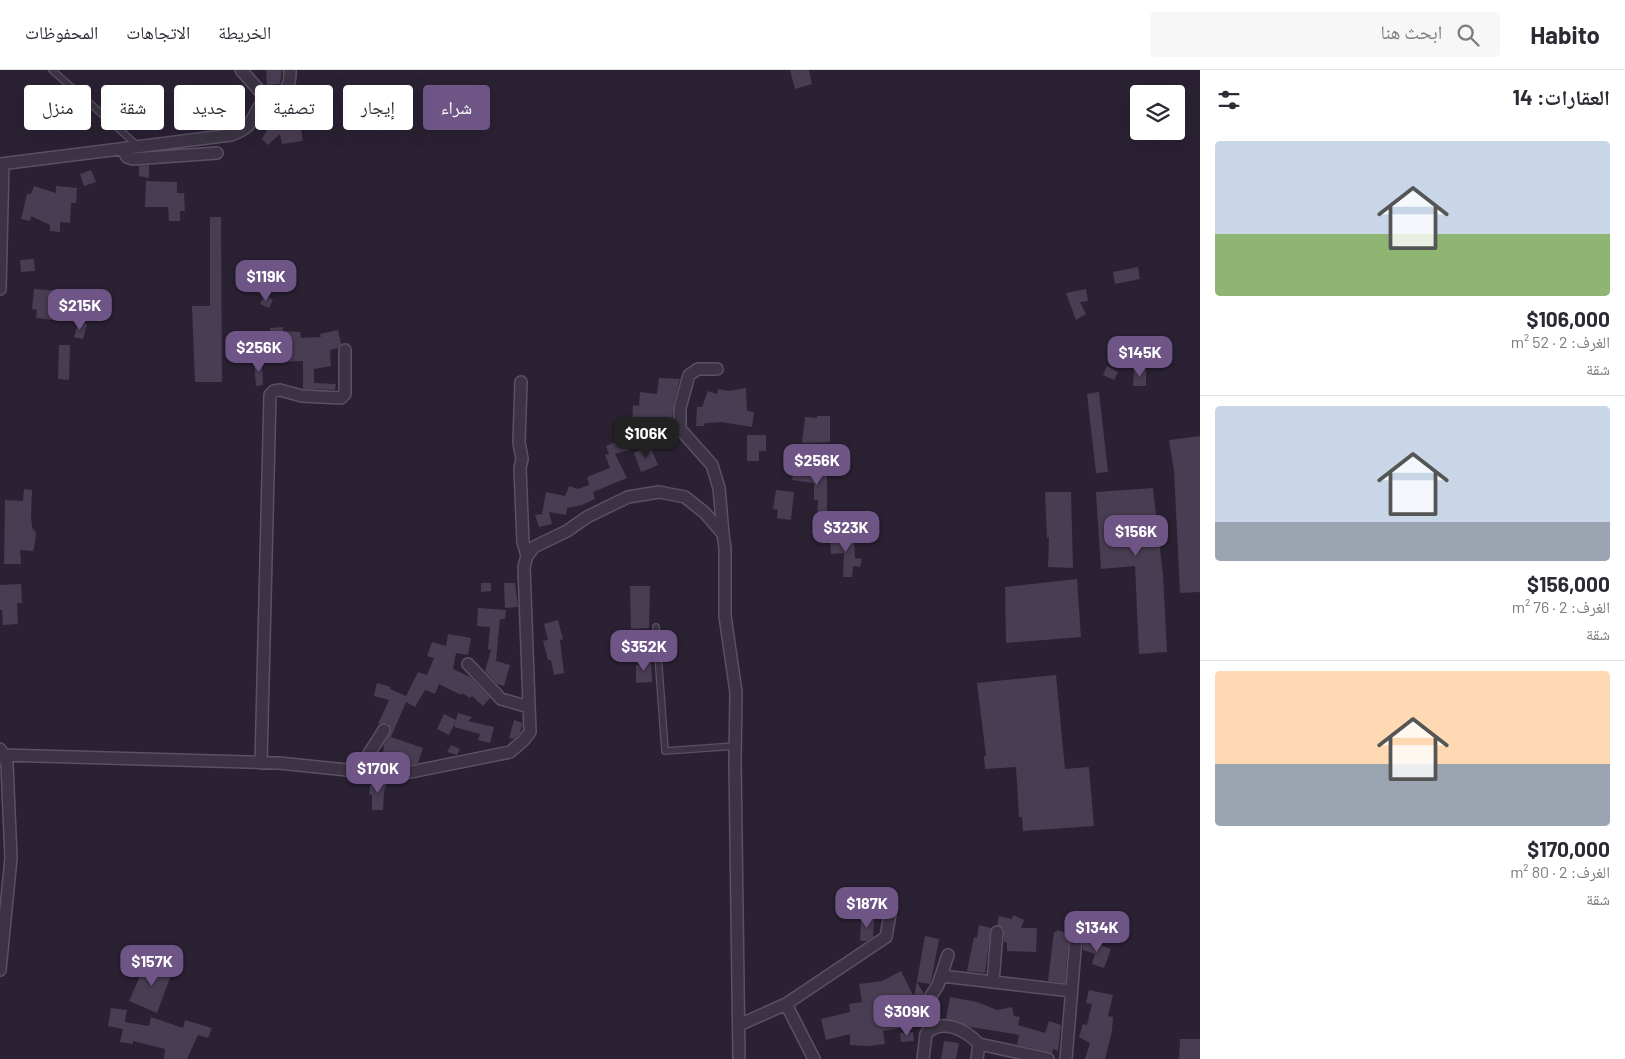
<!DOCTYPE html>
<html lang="ar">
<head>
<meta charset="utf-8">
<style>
  :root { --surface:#fff; --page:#f7f7f7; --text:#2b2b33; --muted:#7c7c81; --line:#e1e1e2; --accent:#6e5586 }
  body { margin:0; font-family:Barlow,"Noto Naskh Arabic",sans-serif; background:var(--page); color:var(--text); direction:rtl; height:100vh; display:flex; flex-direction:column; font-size:19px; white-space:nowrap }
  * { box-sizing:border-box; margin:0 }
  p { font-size:16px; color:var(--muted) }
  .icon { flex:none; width:28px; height:28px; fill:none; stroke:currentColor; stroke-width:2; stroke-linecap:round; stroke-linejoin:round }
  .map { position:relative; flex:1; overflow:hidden; direction:ltr }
  .drawer { display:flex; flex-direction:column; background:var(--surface); width:425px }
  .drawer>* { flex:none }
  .guide { position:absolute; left:15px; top:15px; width:475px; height:45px; direction:rtl; display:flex; gap:10px }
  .tools { position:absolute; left:1130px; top:15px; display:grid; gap:10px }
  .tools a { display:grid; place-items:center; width:55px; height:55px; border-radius:5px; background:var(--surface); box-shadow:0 5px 20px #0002; font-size:25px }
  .price { position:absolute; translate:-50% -42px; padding:0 11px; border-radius:10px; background:var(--accent); color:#fff; font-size:16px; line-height:32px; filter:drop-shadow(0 1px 2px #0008) }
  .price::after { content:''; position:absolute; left:50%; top:30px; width:15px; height:11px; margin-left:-8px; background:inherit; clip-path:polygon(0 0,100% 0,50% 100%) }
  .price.selected { background:#222; color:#fff }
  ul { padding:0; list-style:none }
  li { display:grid; align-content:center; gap:10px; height:265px; padding:0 15px }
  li+li { border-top:1px solid var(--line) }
  li span { display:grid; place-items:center; height:155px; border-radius:5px; color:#555 }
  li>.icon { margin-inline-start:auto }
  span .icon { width:90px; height:90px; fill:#fffc; stroke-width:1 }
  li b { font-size:21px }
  h2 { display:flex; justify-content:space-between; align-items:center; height:60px; padding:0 15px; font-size:21px }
  .tag { padding:0 18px; border-radius:5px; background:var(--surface); box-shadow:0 5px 20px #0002; font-size:18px; line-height:45px }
  .tag.selected { background:var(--accent); color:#fff }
  header { display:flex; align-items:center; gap:30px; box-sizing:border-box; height:70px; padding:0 25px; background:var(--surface); border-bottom:1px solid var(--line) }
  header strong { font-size:24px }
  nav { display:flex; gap:28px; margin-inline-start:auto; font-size:18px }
  .search { width:350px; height:45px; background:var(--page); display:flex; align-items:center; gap:12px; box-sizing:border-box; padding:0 18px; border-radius:5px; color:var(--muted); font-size:19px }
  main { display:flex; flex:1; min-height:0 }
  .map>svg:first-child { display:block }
  .building { fill:#493d53 }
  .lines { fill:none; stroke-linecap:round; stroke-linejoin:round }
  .lane-casing { stroke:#5a5162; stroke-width:8 }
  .street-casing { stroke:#5a5162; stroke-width:14 }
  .lane { stroke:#3c3444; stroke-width:5.5 }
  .street { stroke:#3c3444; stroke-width:11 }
</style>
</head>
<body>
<header>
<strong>Habito</strong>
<div class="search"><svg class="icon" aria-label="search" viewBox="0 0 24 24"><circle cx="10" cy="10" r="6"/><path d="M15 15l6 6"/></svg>ابحث هنا</div>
<nav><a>الخريطة</a><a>الاتجاهات</a><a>المحفوظات</a></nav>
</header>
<main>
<section class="drawer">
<h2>العقارات: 14<svg class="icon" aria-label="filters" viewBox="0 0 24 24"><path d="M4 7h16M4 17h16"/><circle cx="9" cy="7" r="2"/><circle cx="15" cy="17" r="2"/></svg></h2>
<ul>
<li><span style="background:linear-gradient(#c9d6e8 60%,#8fb573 0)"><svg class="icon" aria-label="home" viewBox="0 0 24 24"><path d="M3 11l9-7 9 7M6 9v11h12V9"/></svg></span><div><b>$106,000</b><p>الغرف: 2 · 52 m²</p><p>شقة</p></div></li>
<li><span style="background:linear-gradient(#c9d6e8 75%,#9aa5b1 0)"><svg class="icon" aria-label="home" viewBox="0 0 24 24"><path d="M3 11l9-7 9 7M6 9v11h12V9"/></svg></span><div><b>$156,000</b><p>الغرف: 2 · 76 m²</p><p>شقة</p></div></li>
<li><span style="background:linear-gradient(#ffd9b3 60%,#9aa5b1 0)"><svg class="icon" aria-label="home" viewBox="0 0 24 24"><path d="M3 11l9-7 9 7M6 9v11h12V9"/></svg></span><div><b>$170,000</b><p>الغرف: 2 · 80 m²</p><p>شقة</p></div></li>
</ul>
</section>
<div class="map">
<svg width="1200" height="989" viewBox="0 0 1200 989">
  <rect width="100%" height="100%" fill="#2a2133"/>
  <path class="building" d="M266,0H282L280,14L267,15Z
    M790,0H809L812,14L795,19Z
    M298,41L303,71L282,74L280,64L268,75L262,69L275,46L291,54L289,43Z
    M149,95V108L139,106V96Z
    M91,100L96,112L84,116L80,104Z
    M146,111L177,112V123H184L185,141H180V151H169L168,137H145Z
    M34,116L56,123V116L77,118L76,133H71L70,153L60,152V162L50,161V155L31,146L30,151L21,149L27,124H31Z
    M210,147H221L222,312H195L192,236H210Z
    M34,189L35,201L21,202L20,190Z
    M1138,197L1140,209L1115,214L1113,202Z
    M34,219L60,221L59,235L55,234L54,250L36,248L37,240L32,239Z
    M1086,219L1088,231L1080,232L1086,244L1076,250L1066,223Z
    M264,225L273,230L269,238L260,234Z
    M78,252L87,254L83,269L74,267Z
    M283,257V261L300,262L301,268L321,267L320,264L338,260L341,274L338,278L330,280L331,296L314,299V313L336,314L335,320L303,319V291L273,292L270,258Z
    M59,275H70L69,310L58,309Z
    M262,291L263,315L256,316L254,292Z
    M1107,296L1118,302L1114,310L1103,305Z
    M1134,300H1146V316H1133Z
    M659,308L680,309L673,336L672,357L652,359L632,356L633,335L639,336L640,322L657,324Z
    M746,318L747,341L754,342L752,357L721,352L705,353L704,356H696L697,337H702L708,321L717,324L718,319L728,321Z
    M1099,322L1108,402L1096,403L1087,324Z
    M817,346H830V372L802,373L805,347L817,348Z
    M747,365H766V381H759V391H747Z
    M1200,366V522L1180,523L1174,401L1169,370Z
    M625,368L629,380L615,384L627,408L593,422L595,429L582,435L567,438L566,445L549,442L552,454L539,457L535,445L542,444L546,422L565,426L569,416L578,419L589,415L587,407L610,398L605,385L609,384L606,376Z
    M650,376L658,395L641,402L634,383Z
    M814,389H827V454H817L818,430H814V413L792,410L794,398L813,401Z
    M1153,418L1163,505L1167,582L1139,584L1135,496L1101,499L1096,422Z
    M24,419L32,420L31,445L32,458L36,462L35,473L33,481L20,480L21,494H4L5,430L23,431Z
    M776,420L794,422L791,450L777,448L778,440L773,439Z
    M1045,422H1071L1073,498L1048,497L1049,467L1047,468Z
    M854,466L855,488L862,489L860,497L853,496L852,507H843L844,483L831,484L830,467Z
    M1077,509L1081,567L1006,573L1005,517Z
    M481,513H491V521L481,522Z
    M504,513H515L518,537L505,538Z
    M21,514L22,533H17L18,554L3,555L2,540H0V515Z
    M630,516H650L649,558L631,559Z
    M478,538L506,540L505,549H500L496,591L510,595L504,616L497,614L485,601L491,580L488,579L490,557L477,556Z
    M558,550L563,569L560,570L564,603L554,605L551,590H548L543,571L548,570L544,554Z
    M448,564L471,568L468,585L456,583L453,599L470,607L490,628L483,636L472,626L470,628L462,623L461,625L439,614L435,624L425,620L415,637L406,632L391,667L423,678L418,693L410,695L382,685L384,677L383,676L391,660L388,653L378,654L389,630L374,626L377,613L391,617L390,619L406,626L418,602L427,605L434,588L427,586L432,572L446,576Z
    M653,580L654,589L645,590L644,581Z
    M642,590H651L652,612L636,613V595H642Z
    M1056,605L1065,699L1089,697L1094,756L1023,761L1022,747H1019L1016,697L985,699L984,686H986L977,613Z
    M458,643L472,647L468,651L494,657L490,673L478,670L480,664L454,657L456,651L449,665L437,659L444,644L456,650Z
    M514,650L522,653V655L520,663L514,669L509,668Z
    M451,675L460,679L457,685L447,682Z
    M371,710L387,712L384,722L383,740H372V725L369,724Z
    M1013,845L1024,850L1021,858H1037L1036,882L1007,881V873L1004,872V859L997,855L999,846L1012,849Z
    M861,848L874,849L873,867L867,871H860Z
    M1091,849L1105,851L1103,860L1090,858Z
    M979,855L991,858L985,903L967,901L974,867L977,868Z
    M1057,860L1069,864L1065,913L1048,911L1054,862H1057Z
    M925,866L939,869L931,912L930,914L917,912L924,924L923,929L920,931L923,939L911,945V943L899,946L901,958L883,961L885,974L868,976L850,975V964L826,970L821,949L850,942L849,934L862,932L859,914L882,911L901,901L914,927Z
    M1083,869L1111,879L1104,898L1092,894L1095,884L1083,880Z
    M149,893L161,898L164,893L174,897L157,943L129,931L144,897L146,898Z
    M1089,920L1113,925L1108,946L1113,947L1112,961L1105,989H1085L1090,973L1079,967L1083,954L1087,955L1092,934L1086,933Z
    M950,927L977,932L997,940L1012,937L1014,946L1020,947L1018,955L1045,963L1049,951L1061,955L1058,981L1053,979L1052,983L1017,975L1019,965L971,957L946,949Z
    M111,938L127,940L125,952L149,956L151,947L183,958L185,950L212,958L208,968L198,965L187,989H164L165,979L133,971V974L120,972L123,959L108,956Z
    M913,962L914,971L901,972L900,963Z
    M1180,969H1200V989H1179Z
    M944,971L959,973L956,989H941Z"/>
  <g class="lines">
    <g class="lane-casing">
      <path id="lane" d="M52,0L138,76
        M656,557L665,681L735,676"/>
    </g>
    <g class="street-casing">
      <path id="street" d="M241,0L267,29
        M123,80L127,87L133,89L217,83
        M0,94L231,65C255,57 250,48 262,33C273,19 291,31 290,0
        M0,219L3,94
        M717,299H698L689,305L680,338V359L712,395L719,418L723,464
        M521,312L519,372L522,389L520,398L523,472L527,486
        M468,594L501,629L529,637
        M0,679L7,694L11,788L0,900
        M3,685L279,693L396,705L510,682L523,671L530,662L524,497L527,486L534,477L567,461L587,447L628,427L659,422L685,427L705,443L723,464L725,478V546L736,622L735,692L739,989
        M261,693L270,325L274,321L280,320L302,326L341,328L345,324V280
        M358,701L384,660
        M942,906L1071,921
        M993,912L997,862
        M786,934L814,989
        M739,955L786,934L886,867L890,844
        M929,960L931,926L938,915L948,885
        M979,974L1048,989
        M923,989L926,964C941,947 966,960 979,974L977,989
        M1066,989L1077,856"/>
    </g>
    <use href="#lane" class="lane"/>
    <use href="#street" class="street"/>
  </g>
</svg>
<div class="tools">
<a><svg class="icon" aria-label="layers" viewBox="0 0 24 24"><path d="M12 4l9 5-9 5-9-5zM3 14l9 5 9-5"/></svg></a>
</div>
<b class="price" style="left:266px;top:232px">$119K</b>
<b class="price" style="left:80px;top:261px">$215K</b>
<b class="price" style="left:259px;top:303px">$256K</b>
<b class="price" style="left:1140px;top:308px">$145K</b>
<b class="price selected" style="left:646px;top:389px">$106K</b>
<b class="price" style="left:817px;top:416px">$256K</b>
<b class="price" style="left:846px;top:483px">$323K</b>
<b class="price" style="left:1136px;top:487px">$156K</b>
<b class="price" style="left:644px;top:602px">$352K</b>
<b class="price" style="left:378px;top:724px">$170K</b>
<b class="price" style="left:867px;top:859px">$187K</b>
<b class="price" style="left:1097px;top:883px">$134K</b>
<b class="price" style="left:152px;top:917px">$157K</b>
<b class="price" style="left:907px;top:967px">$309K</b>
<div class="guide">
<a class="tag selected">شراء</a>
<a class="tag">إيجار</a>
<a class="tag">تصفية</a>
<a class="tag">جديد</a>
<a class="tag">شقة</a>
<a class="tag">منزل</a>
</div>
</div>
</main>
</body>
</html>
